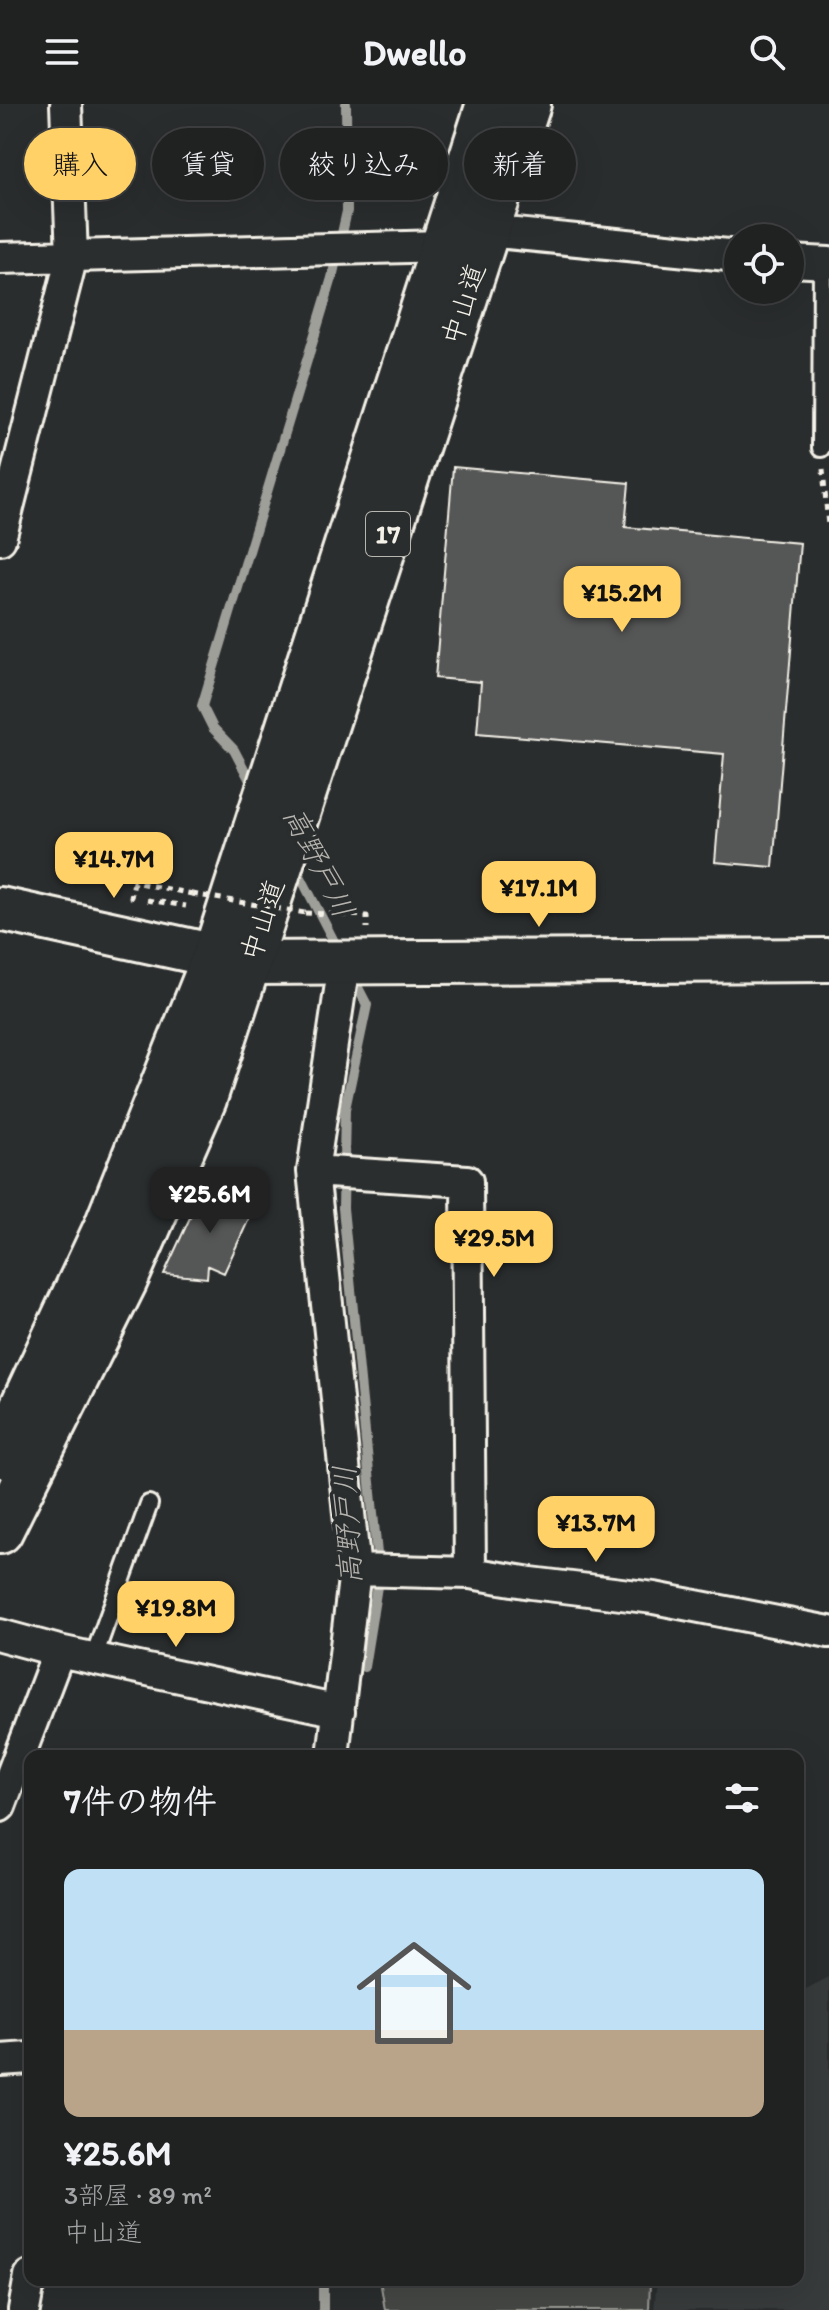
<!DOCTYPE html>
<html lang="ja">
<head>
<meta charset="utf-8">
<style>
  :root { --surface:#202222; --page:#282a2a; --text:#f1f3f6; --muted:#a2a4a5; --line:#3d3f40; --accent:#ffd166 }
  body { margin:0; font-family:Itim,"Klee One",sans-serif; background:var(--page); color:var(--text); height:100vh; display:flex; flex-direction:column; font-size:30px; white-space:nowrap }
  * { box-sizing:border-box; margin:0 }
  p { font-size:26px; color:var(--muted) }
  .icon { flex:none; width:44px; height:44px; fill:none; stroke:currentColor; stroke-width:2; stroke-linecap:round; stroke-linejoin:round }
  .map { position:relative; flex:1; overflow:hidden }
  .details { position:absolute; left:24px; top:1646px; width:780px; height:536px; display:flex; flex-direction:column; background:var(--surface); border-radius:16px; box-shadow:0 8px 32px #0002,0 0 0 2px var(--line) }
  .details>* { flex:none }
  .banner { position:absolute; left:24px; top:24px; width:782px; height:72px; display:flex; gap:16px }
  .fabs { position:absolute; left:724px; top:120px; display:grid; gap:16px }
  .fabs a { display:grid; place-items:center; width:80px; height:80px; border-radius:50%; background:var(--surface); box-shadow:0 8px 32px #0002,0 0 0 2px var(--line); font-size:40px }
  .price { position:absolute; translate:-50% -68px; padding:0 18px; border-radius:16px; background:var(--accent); color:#111; font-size:26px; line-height:52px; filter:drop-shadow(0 2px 4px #0008) }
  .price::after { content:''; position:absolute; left:50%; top:48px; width:24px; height:18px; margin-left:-12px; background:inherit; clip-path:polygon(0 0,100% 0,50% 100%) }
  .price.active { background:#222; color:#fff }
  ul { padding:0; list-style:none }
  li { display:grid; align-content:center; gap:16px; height:424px; padding:0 40px }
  li span { display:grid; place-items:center; height:248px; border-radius:16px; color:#555 }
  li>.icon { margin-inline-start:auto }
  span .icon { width:144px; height:144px; fill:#fffc; stroke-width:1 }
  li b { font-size:34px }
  h2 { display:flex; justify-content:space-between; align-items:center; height:96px; padding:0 40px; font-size:34px }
  .chip { padding:0 28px; border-radius:36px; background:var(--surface); box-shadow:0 8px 32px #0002,0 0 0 2px var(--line); font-size:28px; line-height:72px }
  .chip.active { background:var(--accent); color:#111 }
  header { display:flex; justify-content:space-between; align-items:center; height:104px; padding:0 40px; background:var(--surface); font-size:36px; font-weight:700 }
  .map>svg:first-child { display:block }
  .built { fill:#373a3a }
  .green { fill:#444645; stroke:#9c9c96; stroke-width:2 }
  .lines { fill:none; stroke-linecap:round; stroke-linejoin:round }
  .stream { stroke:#9f9f9a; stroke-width:10 }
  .building { fill:#555756; stroke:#f4f1e8; stroke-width:2 }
  .lane-casing { stroke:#f4f1e8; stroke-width:22 }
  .street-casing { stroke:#f4f1e8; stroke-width:36 }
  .secondary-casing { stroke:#f4f1e8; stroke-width:48 }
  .highway-casing { stroke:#f4f1e8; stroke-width:50 }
  .path { stroke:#f4f1e8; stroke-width:5; stroke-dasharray:6 6; stroke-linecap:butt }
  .lane { stroke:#2a2d2e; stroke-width:16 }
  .street { stroke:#2a2d2e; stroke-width:30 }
  .secondary { stroke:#2a2d2e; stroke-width:42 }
  .highway { stroke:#2a2d2e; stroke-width:44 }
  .path-bridge { stroke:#f4f1e8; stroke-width:5; stroke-dasharray:6 6; stroke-linecap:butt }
  .labels { text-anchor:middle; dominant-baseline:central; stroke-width:7; stroke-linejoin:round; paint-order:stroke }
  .shield { fill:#2a2d2e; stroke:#b7b6b0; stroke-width:2 }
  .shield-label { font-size:26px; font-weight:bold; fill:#f4f1e8 }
  .street-label { font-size:28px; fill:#f4f1e8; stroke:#2a2d2e }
  .water-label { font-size:30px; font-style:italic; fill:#b5b3ae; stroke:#2a2d2e }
</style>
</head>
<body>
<header><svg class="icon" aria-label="menu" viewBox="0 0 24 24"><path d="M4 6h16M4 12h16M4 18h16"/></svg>Dwello<svg class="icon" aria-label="search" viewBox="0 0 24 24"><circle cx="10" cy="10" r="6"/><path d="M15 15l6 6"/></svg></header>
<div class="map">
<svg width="829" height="2206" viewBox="0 0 829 2206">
  <rect width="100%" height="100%" fill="#2a2d2e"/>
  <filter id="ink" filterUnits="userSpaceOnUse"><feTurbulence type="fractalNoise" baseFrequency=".0125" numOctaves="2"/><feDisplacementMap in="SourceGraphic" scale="16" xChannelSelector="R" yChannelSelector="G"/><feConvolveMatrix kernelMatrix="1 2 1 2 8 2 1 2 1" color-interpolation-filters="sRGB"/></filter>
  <g filter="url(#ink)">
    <path class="built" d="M829,1873V2206H654L657,2176H798V1889Z"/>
    <path class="green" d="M380,2176H650L649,2206H385Z"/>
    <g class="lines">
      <path class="stream" d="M255,686L234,646L213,624L202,602L332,174L347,107L346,0
        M294,760L340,849
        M351,870L367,901L345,1005L343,1104L379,1470L364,1563
        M323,2176V2206"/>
    </g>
    <path class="building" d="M453,363L629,379L625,423L800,439L773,763L715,758L724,650L477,629L481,578L435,574Z
      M205,1081L254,1104L224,1169L208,1162L207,1174L164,1170Z"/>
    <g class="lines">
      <g class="lane-casing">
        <path id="lane" d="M821,344L822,160
          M93,1555L149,1400"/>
      </g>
      <g class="street-casing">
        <path id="street" d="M486,127L738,152
          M0,154L444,142
          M790,157L829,159
          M0,435L72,152L66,0
          M313,1067L467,1077L470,1469
          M355,1466L470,1469L531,1479L654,1494L829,1528
          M0,1531L59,1547L339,1607
          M333,1652L355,1466L313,1067L344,860
          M0,1702L59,1547
          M0,1956L30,1954
          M24,2206L30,2172"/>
      </g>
      <g class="secondary-casing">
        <path id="secondary" d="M0,805L248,859L829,856"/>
      </g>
      <g class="highway-casing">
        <path id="highway" d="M0,1351L107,1122L215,852L489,0
          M0,1427L125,1176L204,995L528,0"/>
      </g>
      <path class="path" d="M823,365L828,422
        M133,794L131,793L134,778L192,790
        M147,796L186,802
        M305,809L367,812V824"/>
      <use href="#lane" class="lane"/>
      <use href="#street" class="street"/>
      <use href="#secondary" class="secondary"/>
      <use href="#highway" class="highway"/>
      <path class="path-bridge" d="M192,790L305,809"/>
    </g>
  </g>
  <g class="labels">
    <rect class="shield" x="366" y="408" width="44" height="44" rx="6"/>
    <g class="shield-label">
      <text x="388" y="430">17</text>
    </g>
    <g class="street-label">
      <text transform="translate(463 200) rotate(-72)">中山道</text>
      <text transform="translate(262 816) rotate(-72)">中山道</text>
    </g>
    <g class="water-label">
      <text transform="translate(319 758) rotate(63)">高野戸川</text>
      <text transform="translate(347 1421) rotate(-93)">高野戸川</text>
    </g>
  </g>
</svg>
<div class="fabs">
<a><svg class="icon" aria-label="locate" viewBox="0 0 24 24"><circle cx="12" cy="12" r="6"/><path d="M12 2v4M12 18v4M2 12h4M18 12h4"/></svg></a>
</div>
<b class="price" style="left:622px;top:530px">¥15.2M</b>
<b class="price" style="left:114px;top:796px">¥14.7M</b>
<b class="price" style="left:539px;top:825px">¥17.1M</b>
<b class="price active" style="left:210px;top:1131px">¥25.6M</b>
<b class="price" style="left:494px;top:1175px">¥29.5M</b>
<b class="price" style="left:596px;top:1460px">¥13.7M</b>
<b class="price" style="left:176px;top:1545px">¥19.8M</b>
<div class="banner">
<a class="chip active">購入</a>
<a class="chip">賃貸</a>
<a class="chip">絞り込み</a>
<a class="chip">新着</a>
</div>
<section class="details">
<h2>7件の物件<svg class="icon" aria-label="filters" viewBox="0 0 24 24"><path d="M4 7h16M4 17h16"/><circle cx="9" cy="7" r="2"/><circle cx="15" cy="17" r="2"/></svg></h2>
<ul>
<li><span style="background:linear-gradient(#bfe0f5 65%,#b9a48a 0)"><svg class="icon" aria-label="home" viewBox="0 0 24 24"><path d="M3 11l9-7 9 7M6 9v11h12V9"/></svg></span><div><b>¥25.6M</b><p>3部屋 · 89 m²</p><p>中山道</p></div></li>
</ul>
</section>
</div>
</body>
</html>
